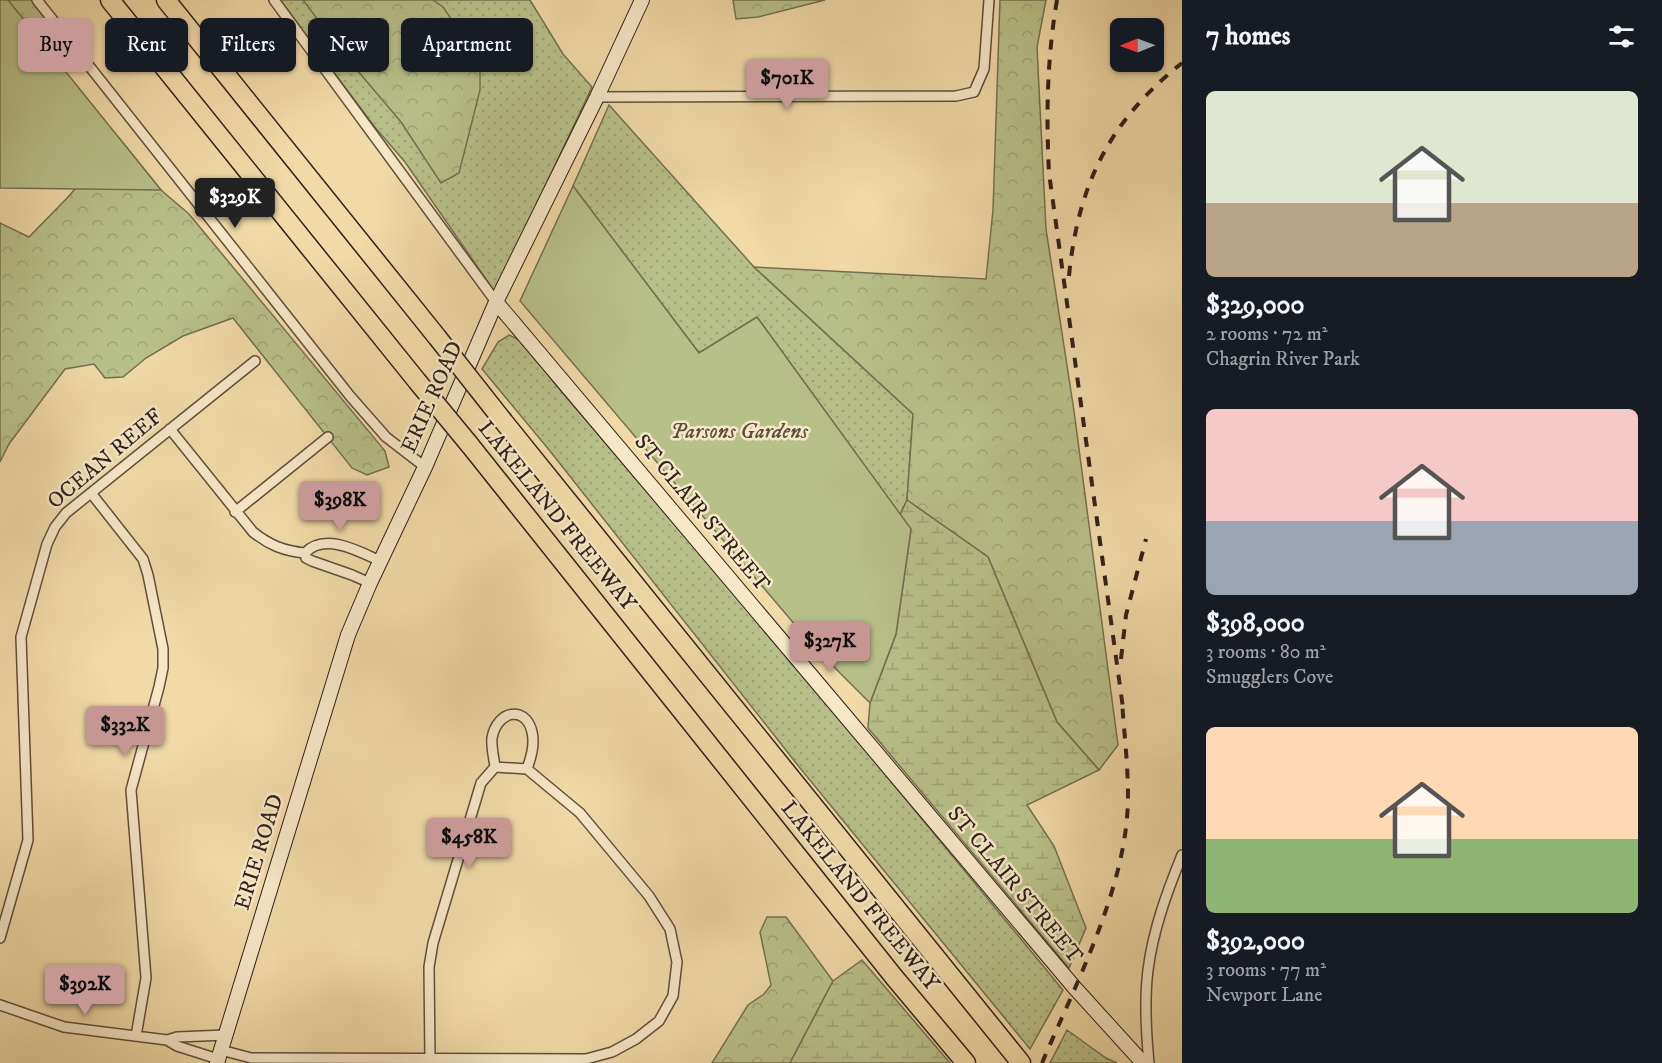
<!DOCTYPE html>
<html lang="en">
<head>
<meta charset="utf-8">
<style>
  :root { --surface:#171b24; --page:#20242c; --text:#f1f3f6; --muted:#9ea1a6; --accent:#c59692 }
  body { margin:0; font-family:"IM FELL DW Pica",serif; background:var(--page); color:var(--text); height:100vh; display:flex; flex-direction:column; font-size:22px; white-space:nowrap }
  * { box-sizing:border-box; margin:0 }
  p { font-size:20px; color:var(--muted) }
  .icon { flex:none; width:33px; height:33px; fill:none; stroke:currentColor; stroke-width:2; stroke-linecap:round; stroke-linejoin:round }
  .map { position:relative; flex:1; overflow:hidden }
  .panel { display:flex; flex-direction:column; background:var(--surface); width:480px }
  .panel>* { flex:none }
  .top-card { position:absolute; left:18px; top:18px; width:570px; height:54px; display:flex; gap:12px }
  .needle { width:39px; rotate:269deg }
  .fabs { position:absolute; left:1110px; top:18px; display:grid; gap:12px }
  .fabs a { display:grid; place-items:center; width:54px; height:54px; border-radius:9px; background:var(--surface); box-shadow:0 2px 4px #0004; font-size:30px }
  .price { position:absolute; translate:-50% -51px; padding:0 14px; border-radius:6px; background:var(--accent); color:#111; font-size:20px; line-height:39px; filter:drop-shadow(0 2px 3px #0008) }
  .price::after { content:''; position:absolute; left:50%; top:36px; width:18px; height:14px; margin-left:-9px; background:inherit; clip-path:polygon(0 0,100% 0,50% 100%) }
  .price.active { background:#222; color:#fff }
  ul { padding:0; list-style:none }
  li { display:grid; align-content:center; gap:12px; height:318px; padding:0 24px }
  li span { display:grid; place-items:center; height:186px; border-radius:9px; color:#555 }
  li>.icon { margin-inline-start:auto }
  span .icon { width:108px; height:108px; fill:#fffc; stroke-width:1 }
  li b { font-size:26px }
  h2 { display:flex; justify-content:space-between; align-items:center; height:72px; padding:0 24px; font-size:26px }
  .chip { padding:0 21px; border-radius:9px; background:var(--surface); box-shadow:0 2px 4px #0004; font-size:21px; line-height:54px }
  .chip.active { background:var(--accent); color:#111 }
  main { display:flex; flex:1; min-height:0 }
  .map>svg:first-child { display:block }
  .grass { fill:url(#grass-dots); stroke:#737052; stroke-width:1.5 }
  .forest { fill:url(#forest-crowns); stroke:#737052; stroke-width:1.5 }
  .wetland { fill:url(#wetland-marsh); stroke:#737052; stroke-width:1.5 }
  .green { fill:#b8c089; stroke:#737052; stroke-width:1.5 }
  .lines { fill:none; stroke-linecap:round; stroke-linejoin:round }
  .street-casing { stroke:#5f4e3e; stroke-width:12 }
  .secondary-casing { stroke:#2e201b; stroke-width:16 }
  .highway-casing { stroke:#2e201b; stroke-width:21 }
  .street { stroke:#f6e7c6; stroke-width:9 }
  .secondary { stroke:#f6e7c6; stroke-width:14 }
  .highway { stroke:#f1daa8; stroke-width:18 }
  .rail { stroke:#2e201b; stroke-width:4; stroke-dasharray:10 10; stroke-linecap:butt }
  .highway-bridge-casing { stroke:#2e201b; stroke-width:21; stroke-linecap:butt }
  .highway-bridge { stroke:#f1daa8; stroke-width:18 }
  .labels { text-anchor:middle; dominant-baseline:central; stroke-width:5; stroke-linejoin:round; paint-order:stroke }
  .street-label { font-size:22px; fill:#2e201b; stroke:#f6e7c6 }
  .park-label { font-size:22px; font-style:italic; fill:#57503c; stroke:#f6e7c6 }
</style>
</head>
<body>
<main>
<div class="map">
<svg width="1182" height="1063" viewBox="0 0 1182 1063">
  <defs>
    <pattern id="grass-dots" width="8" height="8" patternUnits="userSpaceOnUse" patternTransform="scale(1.5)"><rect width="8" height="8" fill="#b8c089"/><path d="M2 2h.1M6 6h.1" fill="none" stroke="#9ea576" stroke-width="1.8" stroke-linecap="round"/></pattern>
    <pattern id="forest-crowns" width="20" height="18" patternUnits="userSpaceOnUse" patternTransform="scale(1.5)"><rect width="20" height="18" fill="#b8c089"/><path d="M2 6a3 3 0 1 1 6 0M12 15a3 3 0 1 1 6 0" fill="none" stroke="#9ea576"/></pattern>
    <pattern id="wetland-marsh" width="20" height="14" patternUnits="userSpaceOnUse" patternTransform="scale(1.5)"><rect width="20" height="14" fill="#b8c089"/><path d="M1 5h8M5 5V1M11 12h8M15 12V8" fill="none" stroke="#9ea576"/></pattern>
  </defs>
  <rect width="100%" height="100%" fill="#f1daa8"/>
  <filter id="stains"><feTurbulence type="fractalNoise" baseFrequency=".00333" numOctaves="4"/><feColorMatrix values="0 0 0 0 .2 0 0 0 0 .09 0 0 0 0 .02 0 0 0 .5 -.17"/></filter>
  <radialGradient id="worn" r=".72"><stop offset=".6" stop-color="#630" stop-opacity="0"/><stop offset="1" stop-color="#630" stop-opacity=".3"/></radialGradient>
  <path class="grass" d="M280,0H530L563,54L592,87L495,292L405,162L374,126Z
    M609,105L754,267L913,414L907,500L900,515L757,317L699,353L573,186Z
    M509,335L524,342L556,385L813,687L1063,990L1030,1049L800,768L550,451L482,369L498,342Z
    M1067,1030L1106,1058L1117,1063H1050Z"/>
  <path class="forest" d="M303,0H433L443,7L480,61V90L459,173L441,183L401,122L346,57Z
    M733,0H825L758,17L736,19Z
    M1000,0H1046L1037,47L1046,229L1074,411L1118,745L1099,770L1057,722L988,557L907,500L913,414L754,267L986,279L993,210Z
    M119,138L161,190L189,214L385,451L389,467L367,475L352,468L233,318L183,336L146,358L123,377L105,378L94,364L65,369L9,444L0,462V223L29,237L68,197Z
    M767,917H786L833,981L790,1063H712L748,1005L764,994L771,985L760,932Z"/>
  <path class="wetland" d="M0,0H41L46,30L0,16Z
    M907,500L988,557L1057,722L1099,770L1027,805L1054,846L1086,928L1069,968L868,728L870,703L896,634L911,530L900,515Z
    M862,960L950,1063H790L833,981Z"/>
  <path class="green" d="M0,0H8L161,190L0,188Z
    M573,186L699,353L757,317L911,529L896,634L870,703L813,646L520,301Z"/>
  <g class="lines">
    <g class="street-casing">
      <path id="street" d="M37,0L350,396L386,437L425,467
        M274,0L496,302
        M597,97L956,96L974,92L984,69L989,0
        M170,429L253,532C269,545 284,551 305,553
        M91,493L143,559L148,575L163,649V668L159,687L131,790L146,978L136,1036
        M235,512L328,437
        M305,553C324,532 359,551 380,561
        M305,553L306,558L312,561L352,575L370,583
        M0,938L28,840L21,637L47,544L55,527L66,513L255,361
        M0,1005L64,1027L167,1040L177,1037L226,1035
        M167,1040L177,1046L218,1059
        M221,1050L251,1058L586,1059L612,1052L636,1039L659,1021L673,996L677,962L670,929L649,896L580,813L527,769L495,767
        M430,1060L429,967L433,943L481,783L495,767C494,758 491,747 492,738C497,710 526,705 532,732C535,745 531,757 527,769
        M1149,1063C1146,1032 1144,1001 1148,970C1153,930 1167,892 1182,855"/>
    </g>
    <g class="secondary-casing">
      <path id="secondary" d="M496,302L1074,987L1143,1063
        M217,1063L348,635L370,583L425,467L496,302L597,97L642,0"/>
    </g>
    <g class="highway-casing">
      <path id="highway" d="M110,0L417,381
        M166,0L437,337
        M504,422L1021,1063
        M469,444L894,977L966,1063"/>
    </g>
    <use href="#street" class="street"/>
    <use href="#secondary" class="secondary"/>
    <use href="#highway" class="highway"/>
    <path class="rail" d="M1057,0C1047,58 1046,114 1049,173L1123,708
      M1069,276C1078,185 1109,121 1182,63
      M1121,659L1126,615L1146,539
      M1042,1063C1076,983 1128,885 1128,796C1128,764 1124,732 1122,701"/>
    <g class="highway-bridge-casing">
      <path id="highway-bridge" d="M437,337L504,422
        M417,381L469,444"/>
    </g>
    <use href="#highway-bridge" class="highway-bridge"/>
  </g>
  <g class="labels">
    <g class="street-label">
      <text transform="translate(432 397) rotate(-66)">ERIE ROAD</text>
      <text transform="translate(105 459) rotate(-40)">OCEAN REEF</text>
      <text transform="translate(702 513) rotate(50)">ST CLAIR STREET</text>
      <text transform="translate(557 516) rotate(51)">LAKELAND FREEWAY</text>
      <text transform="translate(259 852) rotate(-73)">ERIE ROAD</text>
      <text transform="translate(1015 885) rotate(50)">ST CLAIR STREET</text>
      <text transform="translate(860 896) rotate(51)">LAKELAND FREEWAY</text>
    </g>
    <g class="park-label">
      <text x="739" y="431">Parsons Gardens</text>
    </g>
  </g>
  <rect width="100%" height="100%" filter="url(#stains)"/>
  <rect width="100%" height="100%" fill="url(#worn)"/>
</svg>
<div class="fabs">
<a><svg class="needle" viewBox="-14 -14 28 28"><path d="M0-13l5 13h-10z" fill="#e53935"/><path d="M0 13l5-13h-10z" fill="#9ea1a6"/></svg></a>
</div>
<b class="price" style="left:787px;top:110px">$701K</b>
<b class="price active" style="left:235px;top:229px">$329K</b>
<b class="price" style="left:340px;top:532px">$398K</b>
<b class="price" style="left:830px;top:673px">$327K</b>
<b class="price" style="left:125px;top:757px">$332K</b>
<b class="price" style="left:469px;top:869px">$458K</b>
<b class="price" style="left:85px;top:1016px">$392K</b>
<div class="top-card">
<a class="chip active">Buy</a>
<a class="chip">Rent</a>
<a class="chip">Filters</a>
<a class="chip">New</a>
<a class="chip">Apartment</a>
</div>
</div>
<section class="panel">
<h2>7 homes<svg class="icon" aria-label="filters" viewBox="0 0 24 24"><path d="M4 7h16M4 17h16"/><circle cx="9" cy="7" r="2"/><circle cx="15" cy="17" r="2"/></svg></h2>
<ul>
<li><span style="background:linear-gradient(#dfe7d0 60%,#b9a48a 0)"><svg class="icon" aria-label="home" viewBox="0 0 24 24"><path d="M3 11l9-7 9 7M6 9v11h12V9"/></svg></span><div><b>$329,000</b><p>2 rooms · 72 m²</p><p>Chagrin River Park</p></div></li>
<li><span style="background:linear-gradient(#f6c9c9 60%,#9aa5b1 0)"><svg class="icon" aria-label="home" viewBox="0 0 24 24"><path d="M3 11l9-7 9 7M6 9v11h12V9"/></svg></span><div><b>$398,000</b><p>3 rooms · 80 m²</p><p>Smugglers Cove</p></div></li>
<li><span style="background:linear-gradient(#ffd9b3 60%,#8fb573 0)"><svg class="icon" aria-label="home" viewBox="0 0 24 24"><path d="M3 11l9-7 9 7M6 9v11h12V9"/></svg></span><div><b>$392,000</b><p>3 rooms · 77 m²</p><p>Newport Lane</p></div></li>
</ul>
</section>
</main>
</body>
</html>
